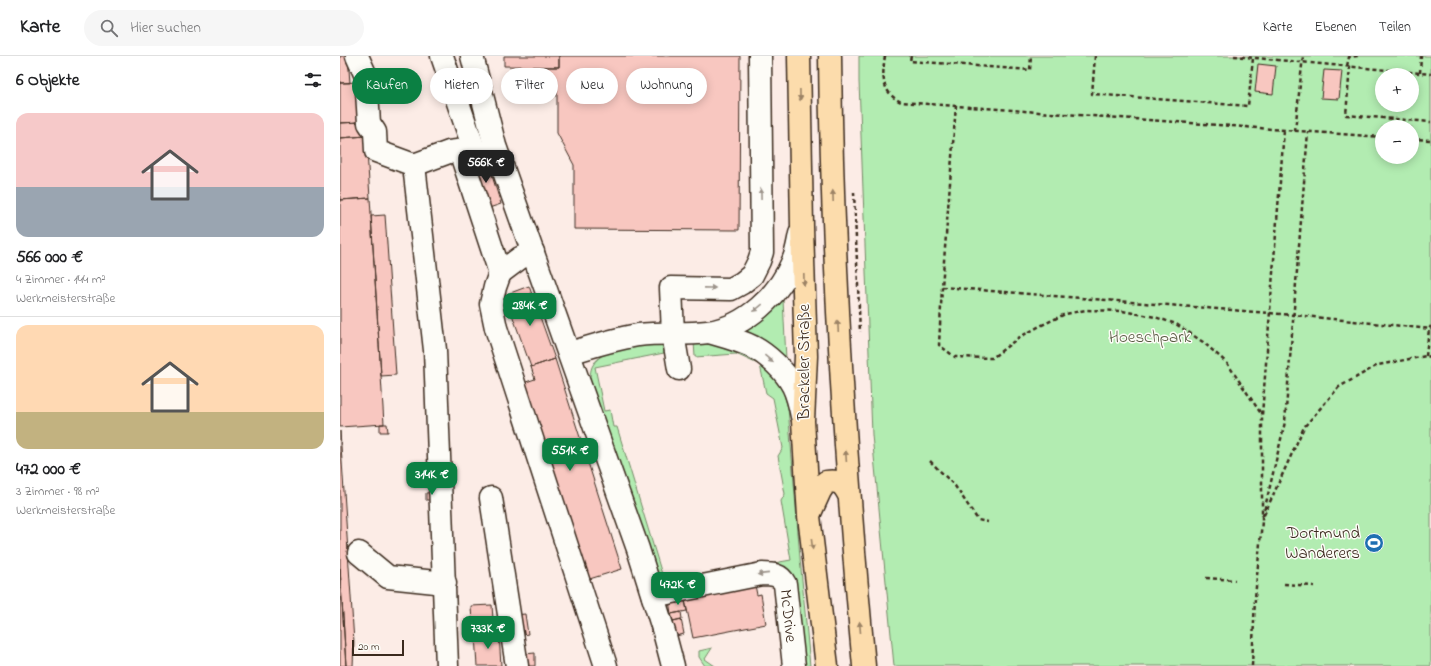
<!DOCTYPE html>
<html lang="de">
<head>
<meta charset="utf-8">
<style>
  :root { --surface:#fff; --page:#f6f6f6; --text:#202124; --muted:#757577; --line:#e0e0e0; --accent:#0b8043 }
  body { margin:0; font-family:"Indie Flower",sans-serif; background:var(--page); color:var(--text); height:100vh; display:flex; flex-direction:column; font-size:15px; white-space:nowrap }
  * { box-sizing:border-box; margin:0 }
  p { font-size:13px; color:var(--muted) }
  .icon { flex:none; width:22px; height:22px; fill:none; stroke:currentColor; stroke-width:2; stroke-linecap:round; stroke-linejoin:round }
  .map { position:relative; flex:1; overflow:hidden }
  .sheet { display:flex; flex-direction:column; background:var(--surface); width:340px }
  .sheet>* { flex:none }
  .hud { position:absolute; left:12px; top:12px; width:380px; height:36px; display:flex; gap:8px }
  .controls { position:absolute; left:1035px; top:12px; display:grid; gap:8px }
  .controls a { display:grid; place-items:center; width:44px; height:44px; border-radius:50%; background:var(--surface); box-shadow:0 2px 10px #0003; font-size:20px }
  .scale { position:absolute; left:12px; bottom:10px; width:52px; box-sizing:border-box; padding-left:4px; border:2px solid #3b2a1e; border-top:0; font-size:11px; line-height:14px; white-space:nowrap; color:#3b2a1e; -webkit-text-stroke:3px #fdfcf7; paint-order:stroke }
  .price { position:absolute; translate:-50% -34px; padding:0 9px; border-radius:8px; background:var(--accent); color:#fff; font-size:13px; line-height:26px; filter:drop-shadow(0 1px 2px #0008) }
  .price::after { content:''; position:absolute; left:50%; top:24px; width:12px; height:9px; margin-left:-6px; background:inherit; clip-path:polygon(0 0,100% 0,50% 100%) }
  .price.active { background:#222; color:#fff }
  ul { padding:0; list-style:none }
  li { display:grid; align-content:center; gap:8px; height:212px; padding:0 16px }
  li+li { border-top:1px solid var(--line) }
  li span { display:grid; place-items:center; height:124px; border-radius:12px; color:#555 }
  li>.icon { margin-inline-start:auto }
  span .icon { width:72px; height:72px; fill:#fffc; stroke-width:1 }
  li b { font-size:17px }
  h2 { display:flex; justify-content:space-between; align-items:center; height:48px; padding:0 16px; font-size:17px }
  .chip { padding:0 14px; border-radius:18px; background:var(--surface); box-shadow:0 2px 10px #0003; font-size:14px; line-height:36px }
  .chip.active { background:var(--accent); color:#fff }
  header { display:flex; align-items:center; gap:24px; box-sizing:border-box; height:56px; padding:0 20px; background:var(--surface); border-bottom:1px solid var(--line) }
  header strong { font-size:19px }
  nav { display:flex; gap:22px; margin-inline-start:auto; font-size:14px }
  .search { width:280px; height:36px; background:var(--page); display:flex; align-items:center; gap:10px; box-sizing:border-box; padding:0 14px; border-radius:22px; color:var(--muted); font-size:15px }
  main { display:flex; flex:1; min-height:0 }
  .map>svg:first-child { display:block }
  .green { fill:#b2ecb1; stroke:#768b68; fill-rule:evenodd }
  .building { fill:#f8c7c0; stroke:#3b2a1e }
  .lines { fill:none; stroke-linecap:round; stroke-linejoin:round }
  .minor-casing { stroke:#3b2a1e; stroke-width:25 }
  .highway-casing { stroke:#3b2a1e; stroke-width:25 }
  .path { stroke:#3b2a1e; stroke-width:2.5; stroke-dasharray:4 3; stroke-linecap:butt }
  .minor { stroke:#fdfcf7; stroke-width:22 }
  .highway { stroke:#fcdcac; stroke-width:22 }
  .oneway { fill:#9c8365 }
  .oneway2 { fill:#9c938a }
  .labels { text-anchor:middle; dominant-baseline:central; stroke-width:3; stroke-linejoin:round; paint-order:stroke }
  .park-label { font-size:17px; fill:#595a43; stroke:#fdfcf7 }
  .street-label { font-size:17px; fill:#3b2a1e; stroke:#fdfcf7 }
  .poi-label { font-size:17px; fill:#3b2a1e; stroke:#fdfcf7; text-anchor:end }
</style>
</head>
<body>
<header>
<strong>Karte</strong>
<div class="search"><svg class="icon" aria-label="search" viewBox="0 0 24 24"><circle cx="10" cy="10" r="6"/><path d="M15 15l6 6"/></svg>Hier suchen</div>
<nav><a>Karte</a><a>Ebenen</a><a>Teilen</a></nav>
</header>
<main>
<section class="sheet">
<h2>6 Objekte<svg class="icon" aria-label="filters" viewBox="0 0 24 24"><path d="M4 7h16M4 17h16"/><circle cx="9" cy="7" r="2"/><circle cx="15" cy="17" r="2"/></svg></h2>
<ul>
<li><span style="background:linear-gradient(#f6c9c9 60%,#9aa5b1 0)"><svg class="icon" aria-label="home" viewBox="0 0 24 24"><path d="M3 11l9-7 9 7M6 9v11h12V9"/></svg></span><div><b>566 000 €</b><p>4 Zimmer · 144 m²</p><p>Werkmeisterstraße</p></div></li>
<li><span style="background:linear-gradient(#ffd9b3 70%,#c2b280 0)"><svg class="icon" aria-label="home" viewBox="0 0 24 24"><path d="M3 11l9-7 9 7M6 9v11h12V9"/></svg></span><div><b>472 000 €</b><p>3 Zimmer · 98 m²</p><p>Werkmeisterstraße</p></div></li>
</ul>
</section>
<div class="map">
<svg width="1091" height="610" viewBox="0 0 1091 610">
  <rect width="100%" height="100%" fill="#fcece6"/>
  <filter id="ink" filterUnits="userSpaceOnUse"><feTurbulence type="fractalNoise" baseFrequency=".025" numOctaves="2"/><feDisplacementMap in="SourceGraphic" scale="8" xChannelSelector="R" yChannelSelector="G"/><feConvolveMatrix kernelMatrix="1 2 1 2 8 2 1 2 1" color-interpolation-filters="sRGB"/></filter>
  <g filter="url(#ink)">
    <path class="green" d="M519,0H1091V610H554L532,379L519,25ZM1042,19H1072V49H1042ZM1042,71H1072V101H1042Z
      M441,242L443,244L446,303L403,275Z
      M354,286L382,288L408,297L435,321L443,335L448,352L460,502L470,610H458L434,507L451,504L441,445L445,438L438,400L443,392L433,342L426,337L420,309L396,298L355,301Z
      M322,287L324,297L255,311L264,355L270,354L273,371H277L325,528L319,529L250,327C250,321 250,314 253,309C263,290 303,289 322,287Z
      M372,592L365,603L375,610H365L359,601V595Z"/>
    <path class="building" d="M0,0H8L10,27H0Z
      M164,0H219V11L164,10Z
      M219,0H400L399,174L234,173V109L217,77V24H206V28H177V11H219Z
      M918,8L936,10L933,38L915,36Z
      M984,14L1002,15L999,43L981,42Z
      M18,26L20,66L0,67V27Z
      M20,66L26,80L0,82V67Z
      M26,80L30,142L0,144V82Z
      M147,104L161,148L146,153L132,109Z
      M30,142L44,368L0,371V143V144Z
      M45,159L56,319L41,320L31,160Z
      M189,230L215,303L191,311L165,239Z
      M215,303L282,513L243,525L180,328L195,323L191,311Z
      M40,368H47L48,376H40Z
      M0,375L14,586L13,610H6L0,512Z
      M97,436V444H86V437Z
      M0,512L6,610H0Z
      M415,529L417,539L421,538L426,568L353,582L344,539Z
      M344,541L347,555L331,558L329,544Z
      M152,549L154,578L135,579V583H133L131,550Z
      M341,556L342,563L333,565L331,558Z
      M185,558L188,578L178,580L175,559Z
      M341,563L344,578L336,580L333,565Z
      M159,578L161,610H137L135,579Z
      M195,597V610H185V598Z"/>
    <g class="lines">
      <g class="minor-casing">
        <g id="minor">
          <path d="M17,0L26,20L29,67L35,76L36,95L74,109L95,294L107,610"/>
          <path d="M102,0L134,93"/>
          <path d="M132,0L155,90L298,493L324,576L333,610"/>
          <path d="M120,95L160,217L155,231L151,248L156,272L266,610"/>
          <path d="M74,109L109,96L134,93"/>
          <path d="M160,217L180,202L193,196"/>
          <path d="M369,276C383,280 399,284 413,291C428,299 445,315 453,330C458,340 460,350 462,360"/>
          <path d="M230,297C252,290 275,283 298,279C321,276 345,279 368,276C406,271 439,239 453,205C457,196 458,187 460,178"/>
          <path d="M339,313L333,278L331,232L391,233L402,227L412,219L419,205L422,196L420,0"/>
          <path d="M151,442L177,610"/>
          <path d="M19,497L48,521L105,527"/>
          <path id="s1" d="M313,540L422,518C432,518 440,518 445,528L454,610"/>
        </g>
      </g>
      <g class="highway-casing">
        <path id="highway" d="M459,0L462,171L466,300L463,365L469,460L487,610
          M490,0C492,204 505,407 524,610
          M470,457L480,435L486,426C500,424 503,428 509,439"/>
      </g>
      <path class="path" d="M545,0C542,20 541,36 561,46L1042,81
        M571,0L570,5L690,14L691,0
        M755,0L752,38L908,50L913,2
        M894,0L1091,18
        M1007,10L1009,1L1018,0
        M1010,10L1006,59L1091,66
        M1080,17L1081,0
        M616,49L602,231L599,289L615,301L652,302L678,282L700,270L725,258L746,254L782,255L815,261L836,268L863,286L887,307L922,359
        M955,75L963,0
        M1072,83L1091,84
        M514,136L520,276
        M602,231L954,259L1091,273
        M1086,300L1089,273L1091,270
        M590,405L615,430L638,464L648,466
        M924,459L964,371L999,331L1038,309L1086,300L1091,301
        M923,460L945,366L968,76
        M866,522L895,524
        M944,528L974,530
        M912,610L915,542L922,465V359L944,74"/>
      <use href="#minor" class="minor"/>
      <use href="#highway" class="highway"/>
    </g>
    <defs><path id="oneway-solid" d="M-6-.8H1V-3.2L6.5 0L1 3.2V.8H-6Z"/></defs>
    <g class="oneway">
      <use href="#oneway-solid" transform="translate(460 39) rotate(89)"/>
      <use href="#oneway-solid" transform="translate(493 140) rotate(-92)"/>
      <use href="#oneway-solid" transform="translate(464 224) rotate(88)"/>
      <use href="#oneway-solid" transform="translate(498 270) rotate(-93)"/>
      <use href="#oneway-solid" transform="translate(506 400) rotate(-94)"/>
      <use href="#oneway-solid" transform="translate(472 488) rotate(83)"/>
      <use href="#oneway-solid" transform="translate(520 571) rotate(-95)"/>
    </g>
    <g class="oneway2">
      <use href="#oneway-solid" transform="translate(421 138) rotate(-91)"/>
      <use href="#oneway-solid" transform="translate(370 232) rotate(1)"/>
      <use href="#oneway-solid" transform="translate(418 252) rotate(141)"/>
      <use href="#oneway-solid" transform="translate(429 303) rotate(40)"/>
      <use href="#oneway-solid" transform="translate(423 518) rotate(174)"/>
    </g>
  </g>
  <defs>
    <g id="stadium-disc" transform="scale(1)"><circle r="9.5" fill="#1f6fb2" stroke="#fdfcf7"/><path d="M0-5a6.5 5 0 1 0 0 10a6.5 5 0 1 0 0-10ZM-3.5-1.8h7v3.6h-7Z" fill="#fff"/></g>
  </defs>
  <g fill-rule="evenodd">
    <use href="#stadium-disc" x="1034" y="487"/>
  </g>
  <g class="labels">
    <g class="park-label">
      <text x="810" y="281">Hoeschpark</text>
    </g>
    <g class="street-label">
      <text transform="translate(464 306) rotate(-90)">Brackeler Straße</text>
      <text stroke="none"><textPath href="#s1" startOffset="170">McDrive</textPath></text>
    </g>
    <g class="poi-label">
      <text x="1020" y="477">Dortmund<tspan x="1020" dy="20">Wanderers</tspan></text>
    </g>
  </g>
</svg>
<div class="controls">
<a>+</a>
<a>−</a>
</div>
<div class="scale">20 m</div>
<b class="price active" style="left:146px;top:128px">566K €</b>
<b class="price" style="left:190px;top:271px">284K €</b>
<b class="price" style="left:230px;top:416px">551K €</b>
<b class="price" style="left:92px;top:440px">314K €</b>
<b class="price" style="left:338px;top:550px">472K €</b>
<b class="price" style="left:148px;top:594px">733K €</b>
<div class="hud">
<a class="chip active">Kaufen</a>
<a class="chip">Mieten</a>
<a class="chip">Filter</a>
<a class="chip">Neu</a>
<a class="chip">Wohnung</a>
</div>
</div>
</main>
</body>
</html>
